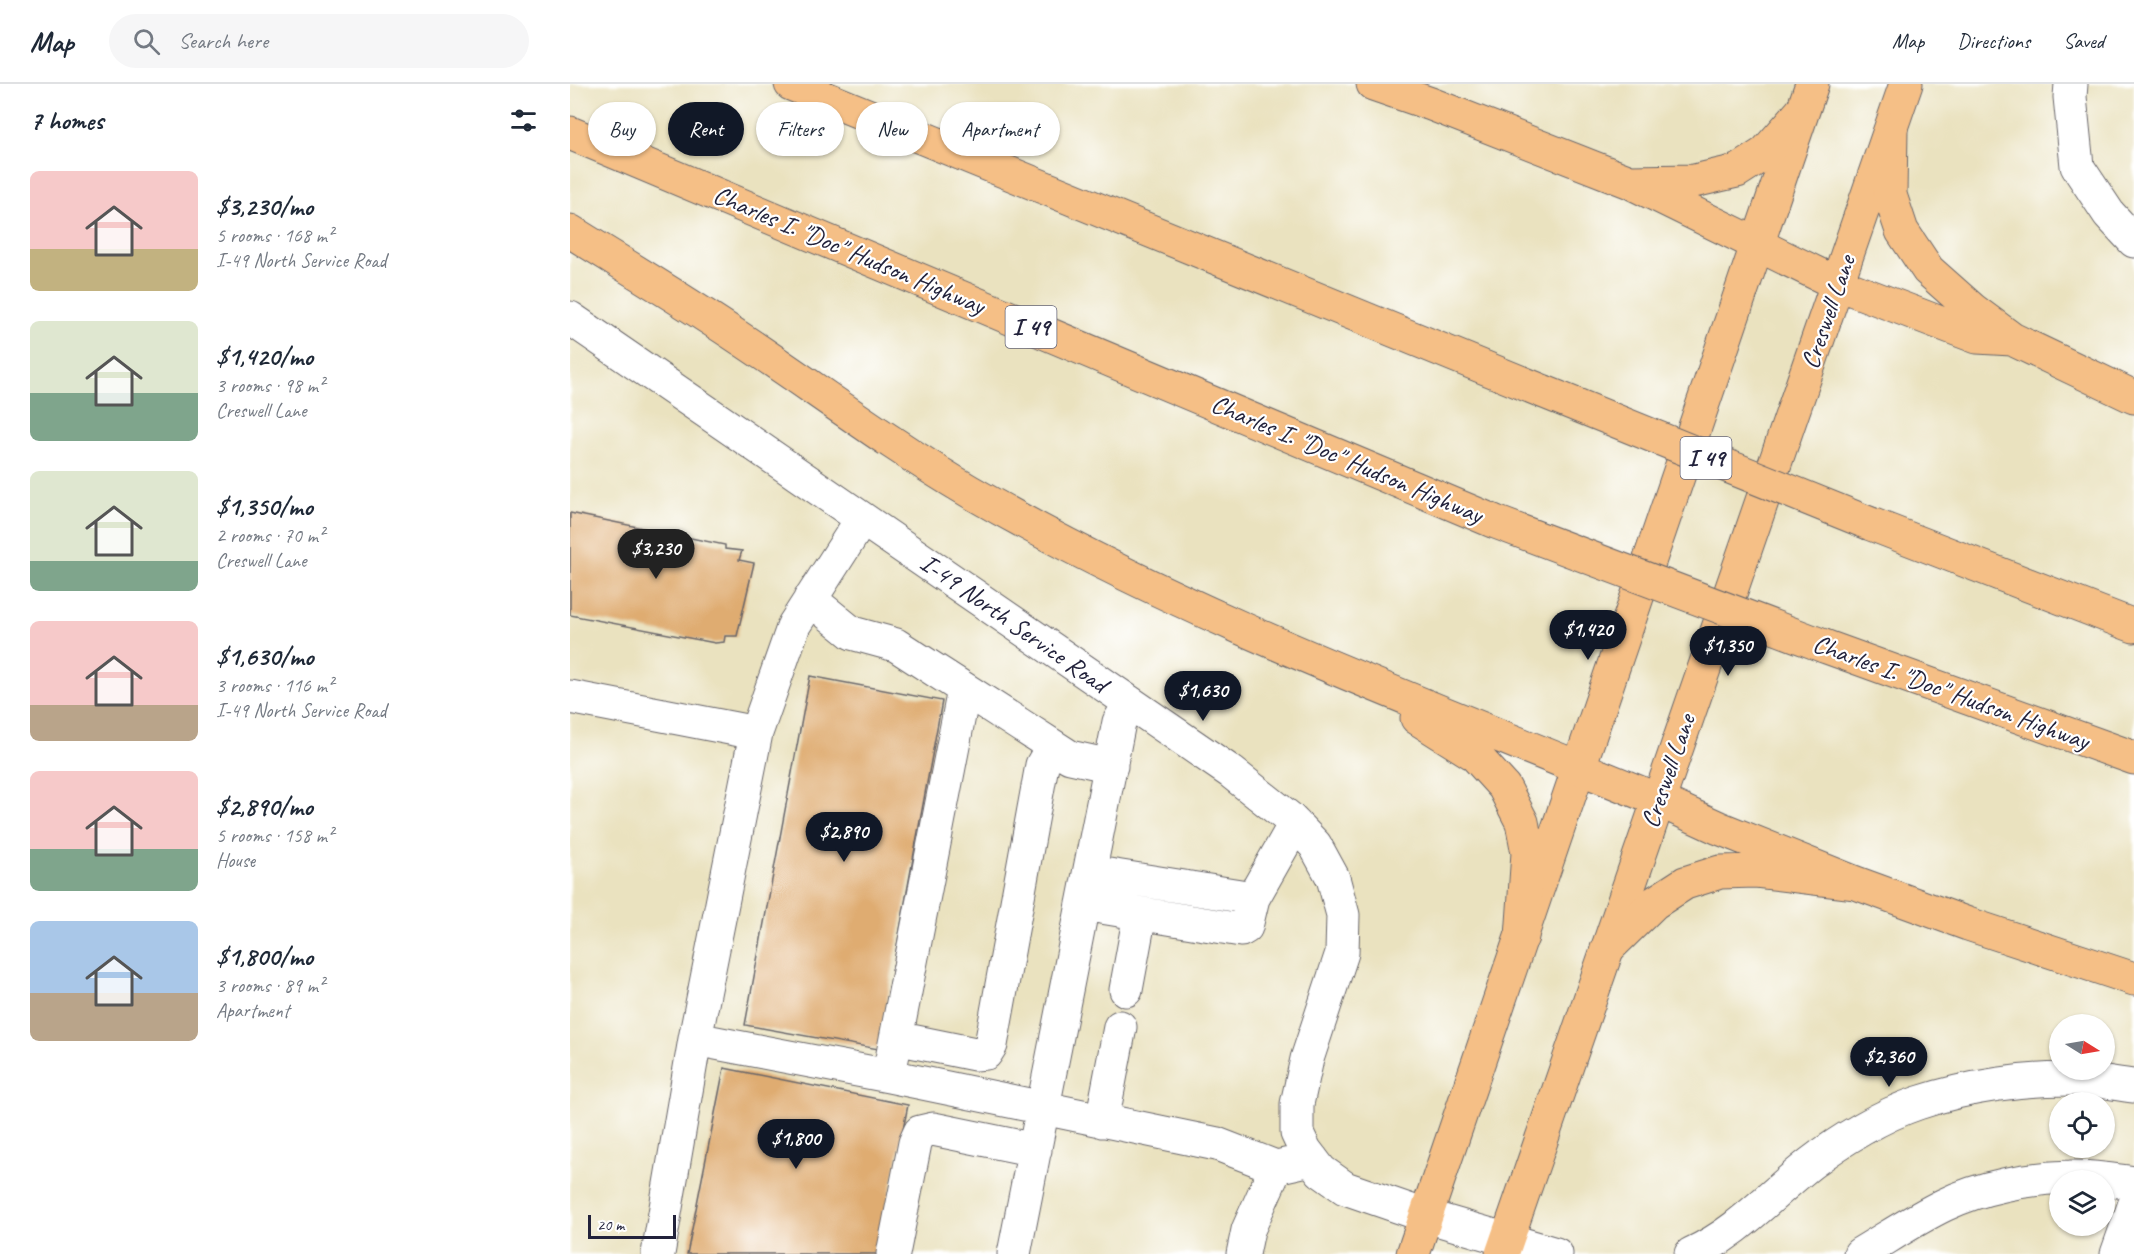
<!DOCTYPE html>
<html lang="en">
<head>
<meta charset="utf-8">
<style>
  :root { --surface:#fff; --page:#f6f6f7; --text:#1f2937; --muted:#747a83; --line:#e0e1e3; --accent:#111827 }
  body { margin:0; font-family:Caveat,sans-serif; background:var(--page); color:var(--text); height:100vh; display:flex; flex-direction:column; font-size:22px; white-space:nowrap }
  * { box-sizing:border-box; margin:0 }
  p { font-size:20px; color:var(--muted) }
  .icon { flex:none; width:33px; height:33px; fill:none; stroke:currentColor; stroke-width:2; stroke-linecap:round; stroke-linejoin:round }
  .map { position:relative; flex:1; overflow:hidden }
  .side { display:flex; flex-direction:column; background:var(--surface); width:570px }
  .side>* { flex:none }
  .guide { position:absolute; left:18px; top:18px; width:570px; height:54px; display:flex; gap:12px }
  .needle { width:39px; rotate:101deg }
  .fabs { position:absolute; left:1479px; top:930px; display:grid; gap:12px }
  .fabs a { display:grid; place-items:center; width:66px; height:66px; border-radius:50%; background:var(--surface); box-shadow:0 2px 4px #0004; font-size:30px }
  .scale { position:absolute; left:18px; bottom:15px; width:88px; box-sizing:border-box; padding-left:6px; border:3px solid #22223b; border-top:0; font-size:16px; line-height:21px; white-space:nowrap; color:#22223b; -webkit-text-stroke:4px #fff; paint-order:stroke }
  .price { position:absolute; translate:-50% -51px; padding:0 14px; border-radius:21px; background:var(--accent); color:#fff; font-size:20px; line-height:39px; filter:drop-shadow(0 2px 3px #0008) }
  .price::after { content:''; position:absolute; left:50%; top:36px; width:18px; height:14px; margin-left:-9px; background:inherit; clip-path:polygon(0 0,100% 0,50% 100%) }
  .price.selected { background:#222; color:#fff }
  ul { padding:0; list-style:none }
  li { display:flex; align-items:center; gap:18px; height:150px; padding:0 30px }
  li span { display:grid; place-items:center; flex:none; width:168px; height:120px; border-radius:9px; color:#555 }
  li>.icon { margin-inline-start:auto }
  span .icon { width:72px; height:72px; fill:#fffc; stroke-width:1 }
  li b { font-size:26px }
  h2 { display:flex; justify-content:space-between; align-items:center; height:72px; padding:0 30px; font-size:26px }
  .tag { padding:0 21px; border-radius:27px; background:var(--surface); box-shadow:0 2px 4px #0004; font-size:21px; line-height:54px }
  .tag.selected { background:var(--accent); color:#fff }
  header { display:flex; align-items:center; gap:36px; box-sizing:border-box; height:84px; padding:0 30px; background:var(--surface); border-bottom:2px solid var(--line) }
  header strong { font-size:28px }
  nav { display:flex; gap:33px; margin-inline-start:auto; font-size:21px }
  .search { width:420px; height:54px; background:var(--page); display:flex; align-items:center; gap:15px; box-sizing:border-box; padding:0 21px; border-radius:33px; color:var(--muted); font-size:22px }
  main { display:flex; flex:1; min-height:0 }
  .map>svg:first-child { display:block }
  .building { fill:#dfac71 }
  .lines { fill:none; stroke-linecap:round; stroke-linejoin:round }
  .minor-casing { stroke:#686569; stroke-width:35 }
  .major-casing { stroke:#686569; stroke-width:35 }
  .highway-casing { stroke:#686569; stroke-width:35 }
  .minor { stroke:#fff; stroke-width:33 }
  .major { stroke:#f5bf86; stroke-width:33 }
  .highway { stroke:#f5bf86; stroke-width:33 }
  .highway-bridge-casing { stroke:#686569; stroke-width:35; stroke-linecap:butt }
  .highway-bridge { stroke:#f5bf86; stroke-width:33 }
  .labels { text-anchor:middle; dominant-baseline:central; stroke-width:4.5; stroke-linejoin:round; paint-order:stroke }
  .shield { fill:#fff; stroke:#646476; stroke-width:1.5 }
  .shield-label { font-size:24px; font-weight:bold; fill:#22223b }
  .street-label { font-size:26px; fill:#22223b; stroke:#fff }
</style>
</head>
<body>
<header>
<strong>Map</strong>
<div class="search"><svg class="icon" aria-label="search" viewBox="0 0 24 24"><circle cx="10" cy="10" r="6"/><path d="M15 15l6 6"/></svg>Search here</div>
<nav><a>Map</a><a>Directions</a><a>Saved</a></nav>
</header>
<main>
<section class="side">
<h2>7 homes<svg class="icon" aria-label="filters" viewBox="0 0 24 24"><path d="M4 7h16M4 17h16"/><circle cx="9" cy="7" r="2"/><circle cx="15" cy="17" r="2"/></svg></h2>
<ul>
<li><span style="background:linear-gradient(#f6c9c9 65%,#c2b280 0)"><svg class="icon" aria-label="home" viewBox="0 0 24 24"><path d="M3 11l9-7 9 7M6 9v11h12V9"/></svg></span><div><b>$3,230/mo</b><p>5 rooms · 168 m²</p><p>I-49 North Service Road</p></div></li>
<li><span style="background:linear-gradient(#dfe7d0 60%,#7fa58c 0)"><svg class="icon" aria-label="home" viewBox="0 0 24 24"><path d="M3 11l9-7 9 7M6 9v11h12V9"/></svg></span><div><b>$1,420/mo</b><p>3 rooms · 98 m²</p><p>Creswell Lane</p></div></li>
<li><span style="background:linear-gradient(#dfe7d0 75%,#7fa58c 0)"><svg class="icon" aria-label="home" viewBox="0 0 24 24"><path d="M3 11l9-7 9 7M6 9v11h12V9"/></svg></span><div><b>$1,350/mo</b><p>2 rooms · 70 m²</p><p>Creswell Lane</p></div></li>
<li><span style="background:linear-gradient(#f6c9c9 70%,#b9a48a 0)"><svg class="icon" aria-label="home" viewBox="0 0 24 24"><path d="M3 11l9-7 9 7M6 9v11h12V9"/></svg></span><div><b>$1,630/mo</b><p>3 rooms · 116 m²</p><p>I-49 North Service Road</p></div></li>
<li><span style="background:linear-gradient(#f6c9c9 65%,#7fa58c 0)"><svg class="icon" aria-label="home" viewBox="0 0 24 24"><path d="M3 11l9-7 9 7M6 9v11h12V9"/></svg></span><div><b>$2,890/mo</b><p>5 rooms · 158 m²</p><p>House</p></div></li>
<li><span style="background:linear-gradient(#a9c7e8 60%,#b9a48a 0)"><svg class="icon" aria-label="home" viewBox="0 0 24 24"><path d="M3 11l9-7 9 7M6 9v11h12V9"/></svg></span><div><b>$1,800/mo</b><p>3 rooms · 89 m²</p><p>Apartment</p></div></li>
</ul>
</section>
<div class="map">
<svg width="1564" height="1170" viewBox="0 0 1564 1170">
  <rect width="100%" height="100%" fill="#fff"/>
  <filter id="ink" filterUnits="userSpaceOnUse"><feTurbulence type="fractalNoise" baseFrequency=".0167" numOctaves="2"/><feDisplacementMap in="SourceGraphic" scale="12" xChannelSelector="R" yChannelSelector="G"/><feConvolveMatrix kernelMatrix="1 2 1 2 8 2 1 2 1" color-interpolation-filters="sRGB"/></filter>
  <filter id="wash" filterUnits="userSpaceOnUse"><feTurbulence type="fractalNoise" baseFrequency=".008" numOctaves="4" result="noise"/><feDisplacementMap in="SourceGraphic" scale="24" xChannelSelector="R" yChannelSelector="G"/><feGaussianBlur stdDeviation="1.35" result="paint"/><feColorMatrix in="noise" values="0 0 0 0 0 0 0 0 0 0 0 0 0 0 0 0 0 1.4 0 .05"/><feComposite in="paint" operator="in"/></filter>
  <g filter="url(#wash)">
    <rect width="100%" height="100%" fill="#eae2bf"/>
    <g id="blocks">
      <path class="building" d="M0,429L155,461V465L172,467L169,476L184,479L167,552H155L154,558L145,559L0,531Z
        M240,592L372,617L308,965L175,941Z
        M154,984L338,1021L308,1170H117Z"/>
    </g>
  </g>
  <g filter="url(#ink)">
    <use href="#blocks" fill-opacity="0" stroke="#686569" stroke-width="1.5"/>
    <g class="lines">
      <g class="minor-casing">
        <path id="minor" d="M1501,0L1500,13L1507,82L1539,130L1564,157
          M0,234L661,688L719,734L745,761L763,794L773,831L772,869L737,975L727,1020V1049L735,1066L751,1087L775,1104L856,1132L986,1170
          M240,515L282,549L326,561L500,673L541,682
          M0,613L186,649L224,541L292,435
          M520,788L683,814
          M513,820L671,846L676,843L683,814L725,740
          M556,906L570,830
          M326,954L405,970L416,969L421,961L472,681L483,662
          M125,955L319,992L647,1060L706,1083L742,1075
          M322,975L392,616L396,606
          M532,1037L550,943
          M88,1170L125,955L186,649
          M323,1170L345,1059L350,1048L363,1045L465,1066
          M444,1170L549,638L560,619
          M673,1170L678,1146L706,1083
          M1121,1170C1168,1149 1201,1110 1241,1079C1271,1056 1312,1031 1348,1019C1398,1002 1457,994 1510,995C1528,996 1546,1000 1564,1002
          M1290,1170C1317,1154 1345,1135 1374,1121C1411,1103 1458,1094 1500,1093C1521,1092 1543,1096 1564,1099
          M1547,1170L1564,1122"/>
      </g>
      <g class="major-casing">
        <path id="major" d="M843,1170L1242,0
          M932,1170L1336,0"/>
      </g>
      <g class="highway-casing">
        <path id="highway" d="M221,0L972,307
          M803,0L861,20L1060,98L1124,97L1167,87L1195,69L1232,27
          M1321,45L1320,111L1332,147L1358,186L1403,226L1442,255L1564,313
          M0,49L923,437
          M1064,100L1268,200L1407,253L1442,255
          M0,147C56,182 113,216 168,253C245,304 319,360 399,407C618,534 855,620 1088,716L1149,744L1286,799
          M1301,440L1564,542
          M1254,562L1564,674
          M847,634L904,670L934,703L952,738L958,769L952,853
          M1037,865L1084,819L1115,799L1150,788L1186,787L1286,799L1398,840L1564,895"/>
      </g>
      <use href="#minor" class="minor"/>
      <use href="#major" class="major"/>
      <use href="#highway" class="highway"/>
      <g class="highway-bridge-casing">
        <path id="highway-bridge" d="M972,307L1301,440
          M923,437L1254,562"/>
      </g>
      <use href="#highway-bridge" class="highway-bridge"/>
    </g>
  </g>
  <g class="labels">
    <g class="shield">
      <rect x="435.5" y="222" width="51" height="42" rx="4.5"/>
      <rect x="1110.5" y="353" width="51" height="42" rx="4.5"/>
    </g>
    <g class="shield-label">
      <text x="461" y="243">I 49</text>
      <text x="1136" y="374">I 49</text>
    </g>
    <g class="street-label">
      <text transform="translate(279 166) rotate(23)">Charles I. "Doc" Hudson Highway</text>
      <text transform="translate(1258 228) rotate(-71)">Creswell Lane</text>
      <text transform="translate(777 375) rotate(23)">Charles I. "Doc" Hudson Highway</text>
      <text transform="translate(444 539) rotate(35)">I-49 North Service Road</text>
      <text transform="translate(1381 608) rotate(20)">Charles I. "Doc" Hudson Highway</text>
      <text transform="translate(1098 687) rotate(-71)">Creswell Lane</text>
    </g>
  </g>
</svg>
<div class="fabs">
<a><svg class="needle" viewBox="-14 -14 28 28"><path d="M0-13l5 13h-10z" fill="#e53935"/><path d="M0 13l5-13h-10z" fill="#747a83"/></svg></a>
<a><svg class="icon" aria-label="locate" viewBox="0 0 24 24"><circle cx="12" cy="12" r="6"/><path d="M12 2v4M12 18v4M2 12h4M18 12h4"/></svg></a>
<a><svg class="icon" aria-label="layers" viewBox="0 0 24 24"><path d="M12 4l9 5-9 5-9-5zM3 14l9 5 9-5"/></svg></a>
</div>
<div class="scale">20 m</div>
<b class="price selected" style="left:86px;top:496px">$3,230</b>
<b class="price" style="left:1018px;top:577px">$1,420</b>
<b class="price" style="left:1158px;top:593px">$1,350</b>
<b class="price" style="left:633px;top:638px">$1,630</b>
<b class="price" style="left:274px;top:779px">$2,890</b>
<b class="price" style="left:1319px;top:1004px">$2,360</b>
<b class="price" style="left:226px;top:1086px">$1,800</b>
<div class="guide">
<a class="tag">Buy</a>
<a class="tag selected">Rent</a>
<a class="tag">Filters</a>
<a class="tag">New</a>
<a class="tag">Apartment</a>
</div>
</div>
</main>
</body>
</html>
